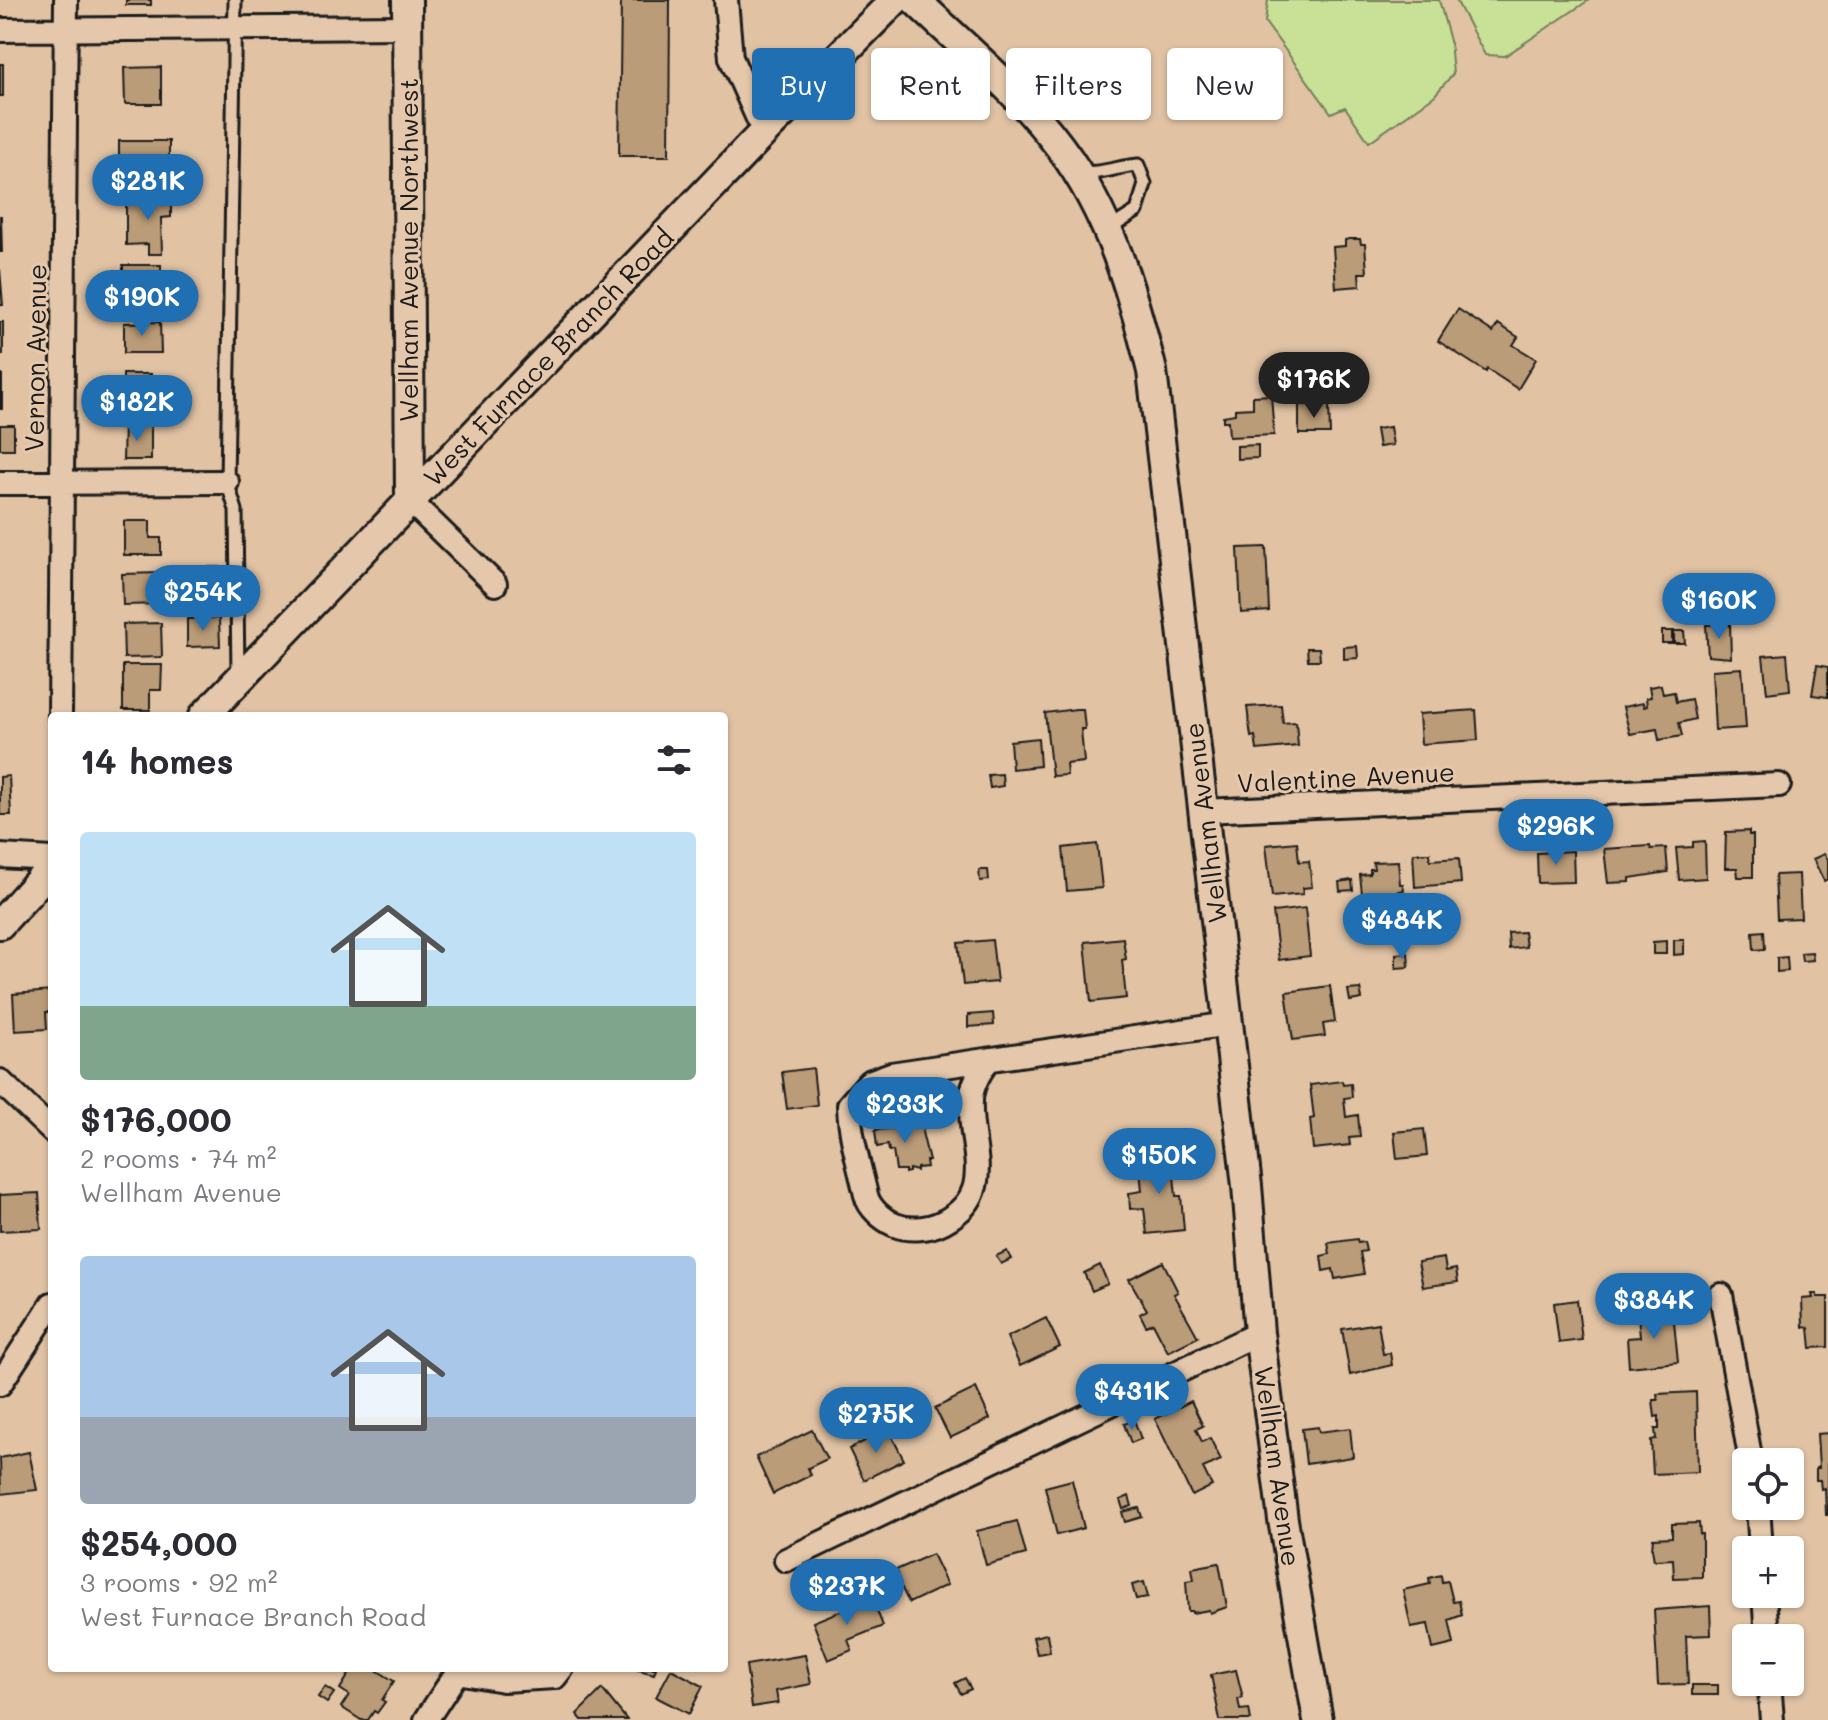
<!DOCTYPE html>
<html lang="en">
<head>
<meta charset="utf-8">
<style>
  :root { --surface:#fff; --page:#f2f2f3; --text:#2b2b33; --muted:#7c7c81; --accent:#1f6fb2 }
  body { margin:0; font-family:Mali,sans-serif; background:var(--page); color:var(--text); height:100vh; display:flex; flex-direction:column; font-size:30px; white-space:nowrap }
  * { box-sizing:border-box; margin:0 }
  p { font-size:26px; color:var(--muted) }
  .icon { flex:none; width:44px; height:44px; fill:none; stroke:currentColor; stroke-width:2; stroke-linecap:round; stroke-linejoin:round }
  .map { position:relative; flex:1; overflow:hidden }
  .sheet { position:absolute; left:48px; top:712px; width:680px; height:960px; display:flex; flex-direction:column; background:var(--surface); border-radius:8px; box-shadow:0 2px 6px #0004 }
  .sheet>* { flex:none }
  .banner { position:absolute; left:752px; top:48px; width:760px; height:72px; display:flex; gap:16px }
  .controls { position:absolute; left:1732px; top:1448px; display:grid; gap:16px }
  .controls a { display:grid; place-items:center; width:72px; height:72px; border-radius:8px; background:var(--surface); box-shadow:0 2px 6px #0004; font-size:40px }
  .price { position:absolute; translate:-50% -68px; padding:0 18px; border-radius:28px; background:var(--accent); color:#fff; font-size:26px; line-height:52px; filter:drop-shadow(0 2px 4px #0008) }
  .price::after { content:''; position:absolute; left:50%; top:48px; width:24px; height:18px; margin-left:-12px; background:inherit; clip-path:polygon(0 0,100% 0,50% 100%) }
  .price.selected { background:#222; color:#fff }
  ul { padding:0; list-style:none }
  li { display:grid; align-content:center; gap:16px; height:424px; padding:0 32px }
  li span { display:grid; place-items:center; height:248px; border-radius:8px; color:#555 }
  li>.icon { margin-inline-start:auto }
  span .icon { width:144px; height:144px; fill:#fffc; stroke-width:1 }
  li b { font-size:34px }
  h2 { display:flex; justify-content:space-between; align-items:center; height:96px; padding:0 32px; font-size:34px }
  .tag { padding:0 28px; border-radius:8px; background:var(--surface); box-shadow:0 2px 6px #0004; font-size:28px; line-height:72px }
  .tag.selected { background:var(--accent); color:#fff }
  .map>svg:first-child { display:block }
  .green { fill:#c9e197; stroke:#727e5a; stroke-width:2 }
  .building { fill:#bb9c78; stroke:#1c1c1c; stroke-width:2 }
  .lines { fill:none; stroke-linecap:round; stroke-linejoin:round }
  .service-casing { stroke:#1c1c1c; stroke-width:17 }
  .minor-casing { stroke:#1c1c1c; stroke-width:28 }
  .tertiary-casing { stroke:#1c1c1c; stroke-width:34 }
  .service { stroke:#e5c8ac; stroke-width:11 }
  .minor { stroke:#e5c8ac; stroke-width:22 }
  .tertiary { stroke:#e5c8ac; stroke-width:28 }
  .labels { text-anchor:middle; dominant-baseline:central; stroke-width:6; stroke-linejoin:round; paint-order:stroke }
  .street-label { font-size:26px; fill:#1c1c1c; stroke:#e5c8ac }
</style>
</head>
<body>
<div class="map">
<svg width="1828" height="1720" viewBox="0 0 1828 1720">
  <rect width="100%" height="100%" fill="#e1c3a4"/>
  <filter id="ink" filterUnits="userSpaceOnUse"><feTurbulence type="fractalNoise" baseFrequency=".0125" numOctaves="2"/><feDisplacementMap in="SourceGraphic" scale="16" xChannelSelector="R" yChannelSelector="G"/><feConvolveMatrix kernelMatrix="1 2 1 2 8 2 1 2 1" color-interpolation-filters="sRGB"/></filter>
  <g filter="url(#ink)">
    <path class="green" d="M1268,0H1439L1450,41L1453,74L1434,96L1369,142L1345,107L1331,113L1265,22Z
      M1456,0H1589L1505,56L1485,55Z"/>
    <path class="building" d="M126,0H151V5H126Z
      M621,0H670L669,156H619Z
      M0,64H3V96H0Z
      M161,67V104H125L124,68Z
      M119,141H169V167H151V175H119Z
      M153,193H171V217L161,218L162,254H148V244L126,245V204H153Z
      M0,216H1L2,252H0Z
      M1349,239H1360L1361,244H1365L1367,273H1359L1360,286L1336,288L1333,247L1345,246V240Z
      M123,265H161V287H169V305H138L137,288H123Z
      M0,269L3,305H0Z
      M1458,309L1493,332L1498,324L1518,337L1513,345L1536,359L1518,389L1487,369L1486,372L1438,341Z
      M0,322H3V355H0Z
      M160,322L161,353H124V323Z
      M0,374H2V409H0Z
      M123,374H151V408H123Z
      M1271,395L1274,435L1229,437L1228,421H1223V416L1235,414V409L1253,408V396Z
      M1299,405H1329L1330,434H1299Z
      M0,425H14V449H0Z
      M124,425H151V460H123Z
      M1390,427L1393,445L1379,447L1376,429Z
      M1258,445V458L1237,459V446Z
      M124,521H150V538H161V555H124Z
      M1266,547L1269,611L1241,613L1238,548Z
      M196,567H220V585H196Z
      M162,573L163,604L123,605L122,574Z
      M219,618L220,646L187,647V619Z
      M161,623L162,657L124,658L123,624Z
      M1730,624L1731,658L1708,656L1706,625Z
      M1662,631H1672V643H1662Z
      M1674,631H1684L1685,643H1674Z
      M1357,646L1358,658L1344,659V647Z
      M1307,648H1319L1320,660H1308Z
      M1787,654L1790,690L1767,693L1763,656Z
      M123,665H162L161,690H150V710H123Z
      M1817,665L1828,667V697L1812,695Z
      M1742,668L1746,728L1715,730L1712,670Z
      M1661,685L1663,694L1674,692L1676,702L1691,699L1695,719L1679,723L1682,736L1659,740L1657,729L1630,734L1623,707L1643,703L1644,707L1647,706L1646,698L1651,697L1649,687Z
      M1281,705L1283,723L1296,722L1298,746L1257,750L1255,736L1251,737L1247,707Z
      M1076,709H1083L1085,729H1081L1084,762L1066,764L1067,775L1052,776L1045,713Z
      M1476,710L1478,740L1421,744L1419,714Z
      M1038,738L1040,766L1012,769L1010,741Z
      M1002,774L1003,786L990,788L988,775Z
      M9,776L11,815H0V777Z
      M1749,831V835H1753V877H1738L1737,868H1725L1726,832Z
      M1705,841L1706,878L1679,880L1676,848L1693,847V842Z
      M1297,842L1299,862L1309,861L1312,887L1303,888V894L1272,897L1266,845Z
      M1097,844L1102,888L1067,891L1063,848Z
      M1650,846L1651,849L1666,848L1668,872L1630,878V882L1608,883L1604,849Z
      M1573,851L1574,882L1538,883L1537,853Z
      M1413,853H1430V860L1459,858L1461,883L1415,887Z
      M1824,854L1828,859V879L1824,881L1813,859Z
      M1398,861L1400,884H1403L1404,890L1399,891V912L1379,914V902L1363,903L1360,875L1370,874V869H1374L1373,862Z
      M979,870H988L989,880L980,881Z
      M1799,874L1801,918L1777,919L1775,875Z
      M1352,880L1353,890L1340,891L1339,882Z
      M1305,908L1310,956L1279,960L1273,912Z
      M1764,931L1765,949L1754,950L1753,932Z
      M1524,932L1526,947L1509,949L1508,933Z
      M1123,938L1126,959L1122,960L1126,998L1091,1002L1085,942Z
      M992,940L997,982L963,985L958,943Z
      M1674,940H1684V954L1674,955Z
      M1666,941V954H1653V942Z
      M1812,952L1813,960L1802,961L1801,953Z
      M1408,953L1409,967L1396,968V954Z
      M1787,957L1788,971L1777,972V958Z
      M1330,986L1335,1022L1323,1024L1325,1036L1293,1040L1286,992Z
      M1360,989L1362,999L1350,1001L1348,990Z
      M52,991V1012H46L47,1029L15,1031L13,994Z
      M993,1013L994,1025L968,1027V1015Z
      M813,1068L817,1105L787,1109L782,1072Z
      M1342,1081L1343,1085L1351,1084L1352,1097L1344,1098L1346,1117L1358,1115L1360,1137L1349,1138L1350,1145L1313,1149L1310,1119L1314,1118L1310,1085Z
      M912,1118L913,1126L922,1125L924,1128L922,1132L929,1161H926L927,1167L917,1168V1171L909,1169V1172L905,1173V1170H896L893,1151H889L888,1145L877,1147L875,1130L899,1128L898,1119Z
      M1424,1129L1427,1156L1397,1159L1394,1132Z
      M1172,1156L1176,1196H1181L1184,1230L1147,1234L1144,1208L1130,1209L1129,1193L1142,1191L1139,1159Z
      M39,1193L41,1229L0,1231V1195Z
      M1357,1239L1358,1243L1364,1242L1366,1251L1360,1252L1364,1274L1335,1279L1333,1269L1323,1271L1321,1256L1330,1254L1328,1243Z
      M1007,1251L1011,1259L1001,1264L996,1256Z
      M1444,1258L1446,1271L1456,1269L1458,1282L1423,1287L1418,1262Z
      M1163,1262L1178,1292L1174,1294L1198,1337L1168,1352L1153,1323L1146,1326L1140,1314L1147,1310L1129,1279Z
      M1100,1265L1108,1284L1092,1291L1084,1273Z
      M1812,1294H1817V1297H1828V1347L1811,1348L1809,1328L1803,1327L1802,1299L1813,1298Z
      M1577,1300L1582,1340L1559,1343L1554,1303Z
      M1673,1312L1678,1362L1629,1367L1627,1338L1640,1337L1638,1315Z
      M1046,1318L1060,1347L1020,1366L1007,1337Z
      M1378,1323L1383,1354L1390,1353L1392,1365L1350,1375L1342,1329Z
      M976,1388L990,1419L950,1438L935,1408Z
      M1696,1392L1698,1472L1653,1474L1651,1440L1656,1439L1655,1429H1659V1416L1655,1417L1653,1400H1658L1657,1394Z
      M1191,1401L1203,1426L1196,1429L1202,1442L1210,1438L1221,1460L1203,1468L1212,1486L1192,1496L1155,1419Z
      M1134,1420L1141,1439L1131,1443L1124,1424Z
      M1318,1427L1319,1432L1350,1428L1353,1457L1306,1464L1302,1429Z
      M888,1429L904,1460L864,1480L849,1449Z
      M812,1430L827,1459L808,1468L811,1475L773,1494L756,1457Z
      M1828,1433V1515H1826L1825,1488L1821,1489L1820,1480H1816V1468H1819L1817,1434Z
      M29,1452L37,1490L1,1494L0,1458Z
      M1072,1480L1084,1528L1057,1535L1045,1487Z
      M1129,1496L1132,1506L1123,1509L1120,1500Z
      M1139,1508L1142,1517L1125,1522L1122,1512Z
      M1017,1521L1026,1554L986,1565L977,1531Z
      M1699,1523L1700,1534H1702V1577L1674,1578L1673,1559L1654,1560L1652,1549L1653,1538L1672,1537V1524Z
      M932,1554L947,1585L909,1603L895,1574L898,1573L896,1570Z
      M1219,1563L1227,1607L1210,1613L1209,1610L1192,1613V1611H1188L1186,1581L1194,1580L1192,1568Z
      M1441,1575L1442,1582L1448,1581L1453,1602L1459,1601L1462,1615L1449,1620L1454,1644L1433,1649L1428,1624L1411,1627L1403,1590L1430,1584L1429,1578Z
      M1144,1582L1148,1597L1136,1599L1132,1585Z
      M872,1598L883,1626L848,1640L852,1650L828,1660L813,1622Z
      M1710,1606L1711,1635L1686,1636L1688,1684L1658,1685L1654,1610Z
      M1047,1634L1050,1652L1037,1654L1033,1637Z
      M805,1655L811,1684L776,1691L778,1703L752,1707L746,1665Z
      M353,1668H373L394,1681L382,1700L385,1702L377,1713L374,1711L368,1720H361L341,1707L349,1695L340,1689Z
      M631,1668H656L654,1674Z
      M671,1669L703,1686L689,1714L656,1697Z
      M1236,1670L1243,1698L1238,1699L1240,1710L1249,1709L1251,1720H1220L1211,1675Z
      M965,1678L971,1689L961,1694L955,1683Z
      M1692,1685H1718V1695H1692Z
      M325,1687L334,1693L327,1703L318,1697Z
      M602,1689L627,1720H582L577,1714Z"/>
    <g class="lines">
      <g class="service-casing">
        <path id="service" d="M235,0L227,482L236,510L238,676
          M1082,172C1100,175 1120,166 1138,165L1145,184L1137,211L1109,229"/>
      </g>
      <g class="minor-casing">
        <path id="minor" d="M726,0L731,58L764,132
          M0,30L407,27
          M0,483L227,482
          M410,501L495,584
          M60,716L66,0
          M1203,811L1779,785
          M0,856L52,859
          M987,1062C979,1073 971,1086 971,1101C968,1147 999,1193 943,1222C929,1229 910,1231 895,1225C883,1220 869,1208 866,1195C859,1165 850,1136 849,1105L869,1082L891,1074L1229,1024
          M0,1081L52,1131
          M1721,1295L1751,1462
          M0,1384L52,1304
          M1758,1506L1761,1550
          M786,1560L1259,1333
          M1764,1594L1767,1638
          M457,1672L503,1680L555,1677L562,1668
          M1769,1682L1772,1720
          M426,1720L460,1668"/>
      </g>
      <g class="tertiary-casing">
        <path id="tertiary" d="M407,0L410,501
          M915,0C964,47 1020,93 1060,147C1110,214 1132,291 1152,371L1247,1186L1259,1333L1283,1520L1318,1720
          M204,716L764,132L895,0
          M0,924L52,867"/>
      </g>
      <use href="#service" class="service"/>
      <use href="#minor" class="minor"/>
      <use href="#tertiary" class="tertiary"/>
    </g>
  </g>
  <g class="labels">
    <g class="street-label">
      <text transform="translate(408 250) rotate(-90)">Wellham Avenue Northwest</text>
      <text transform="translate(548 357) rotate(-46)">West Furnace Branch Road</text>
      <text transform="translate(35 358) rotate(-89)">Vernon Avenue</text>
      <text transform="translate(1346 777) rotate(-3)">Valentine Avenue</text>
      <text transform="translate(1205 823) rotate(-97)">Wellham Avenue</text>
      <text transform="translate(1278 1466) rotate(82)">Wellham Avenue</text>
    </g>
  </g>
</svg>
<div class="controls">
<a><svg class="icon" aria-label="locate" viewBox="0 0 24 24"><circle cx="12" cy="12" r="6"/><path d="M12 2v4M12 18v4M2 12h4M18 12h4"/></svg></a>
<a>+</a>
<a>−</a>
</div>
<b class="price" style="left:148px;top:222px">$281K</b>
<b class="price" style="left:142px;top:338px">$190K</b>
<b class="price selected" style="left:1314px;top:420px">$176K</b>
<b class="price" style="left:137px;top:443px">$182K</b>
<b class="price" style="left:203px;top:633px">$254K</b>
<b class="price" style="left:1719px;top:641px">$160K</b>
<b class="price" style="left:1556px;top:867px">$296K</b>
<b class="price" style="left:1402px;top:961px">$484K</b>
<b class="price" style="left:905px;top:1145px">$233K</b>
<b class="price" style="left:1159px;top:1196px">$150K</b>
<b class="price" style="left:1654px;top:1341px">$384K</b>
<b class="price" style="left:1132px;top:1432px">$431K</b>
<b class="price" style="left:876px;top:1455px">$275K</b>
<b class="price" style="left:847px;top:1627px">$237K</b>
<div class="banner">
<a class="tag selected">Buy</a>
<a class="tag">Rent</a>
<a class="tag">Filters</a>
<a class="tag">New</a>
</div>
<section class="sheet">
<h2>14 homes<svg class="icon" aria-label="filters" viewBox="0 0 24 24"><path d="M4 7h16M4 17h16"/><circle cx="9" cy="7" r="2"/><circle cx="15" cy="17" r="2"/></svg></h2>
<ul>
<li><span style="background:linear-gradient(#bfe0f5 70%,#7fa58c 0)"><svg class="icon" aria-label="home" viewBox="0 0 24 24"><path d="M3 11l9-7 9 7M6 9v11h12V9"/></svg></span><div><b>$176,000</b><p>2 rooms · 74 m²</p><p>Wellham Avenue</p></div></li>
<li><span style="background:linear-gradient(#a9c7e8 65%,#9aa5b1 0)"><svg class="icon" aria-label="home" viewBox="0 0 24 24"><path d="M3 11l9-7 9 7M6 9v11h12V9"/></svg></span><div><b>$254,000</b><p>3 rooms · 92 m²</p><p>West Furnace Branch Road</p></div></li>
</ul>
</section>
</div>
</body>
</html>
